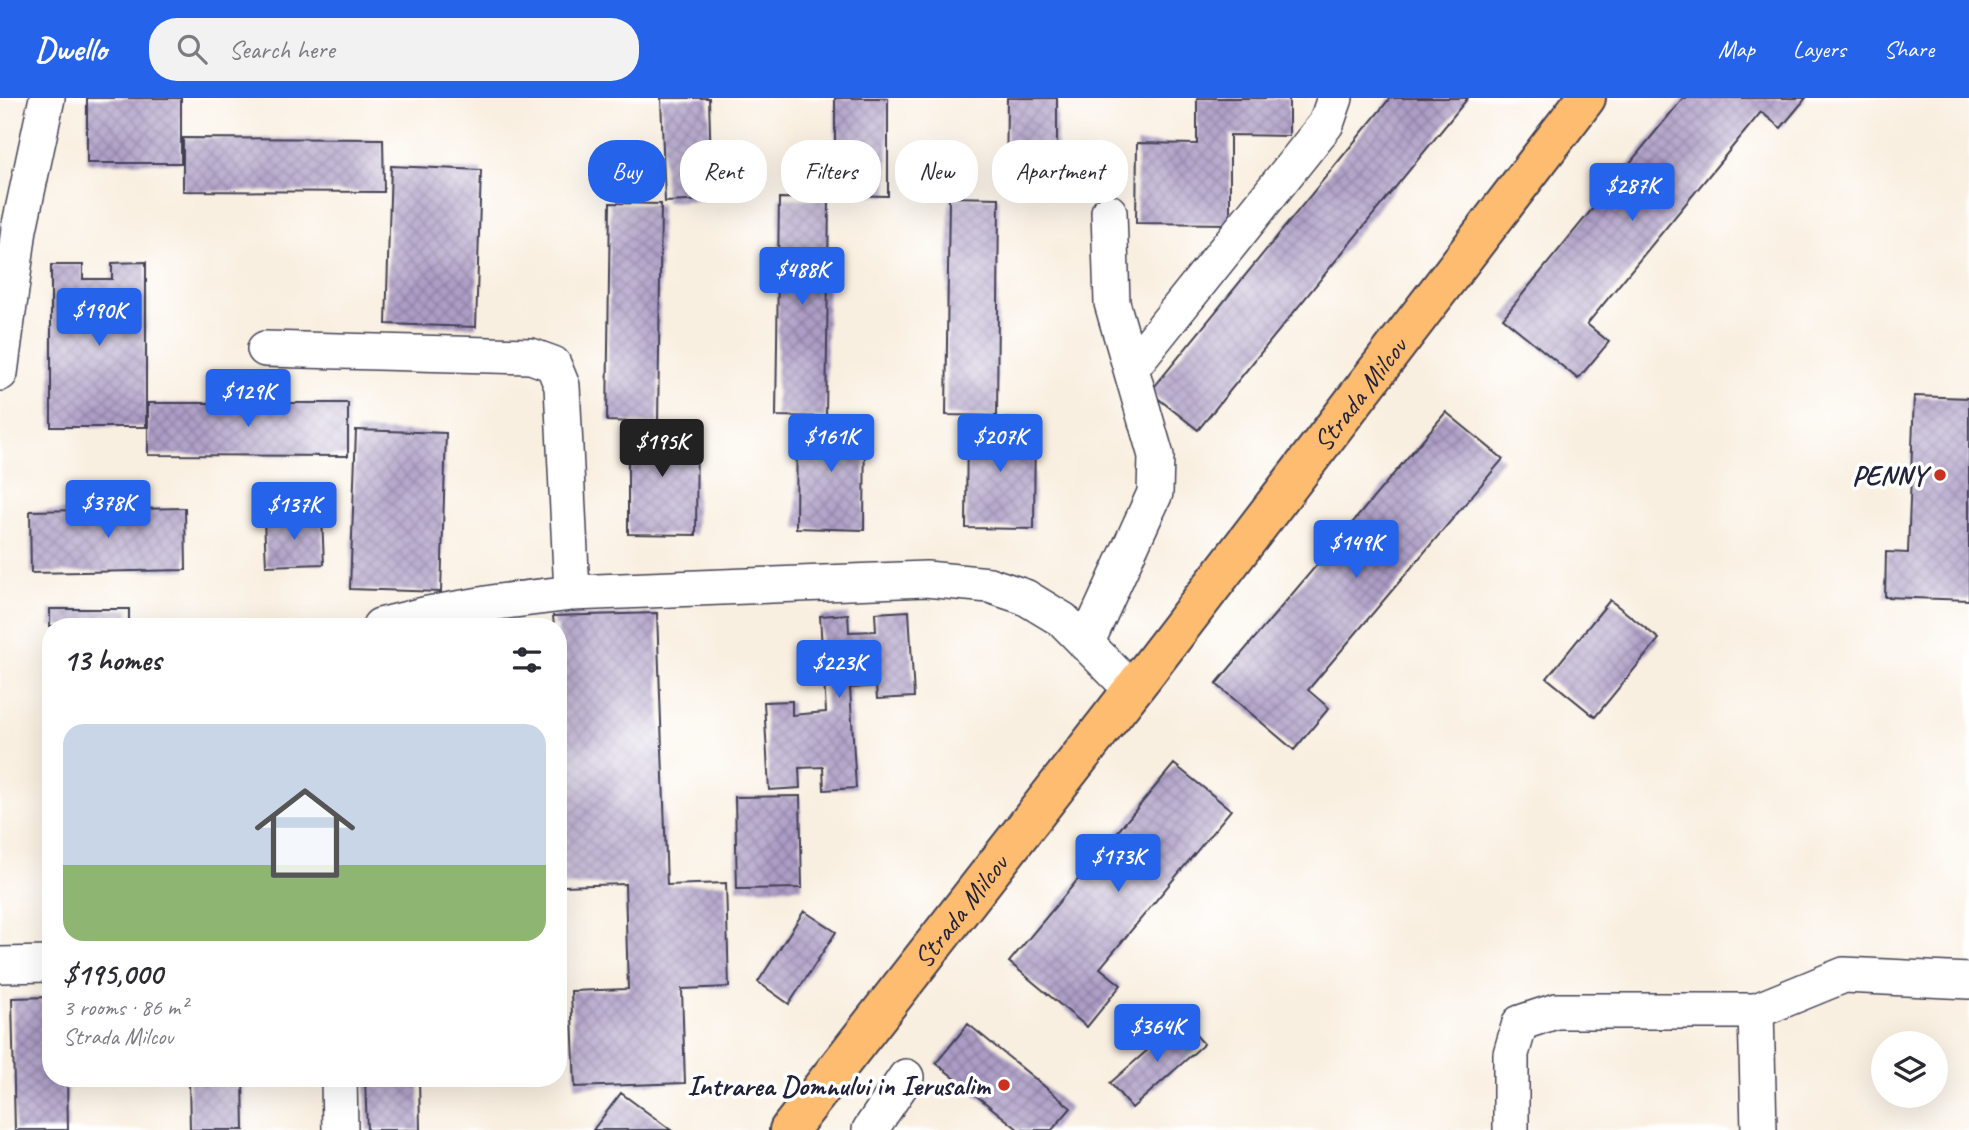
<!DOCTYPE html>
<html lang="en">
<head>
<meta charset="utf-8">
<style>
  :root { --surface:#fff; --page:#f2f2f3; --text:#2b2b33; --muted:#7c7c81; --accent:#2563eb }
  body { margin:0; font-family:Caveat,sans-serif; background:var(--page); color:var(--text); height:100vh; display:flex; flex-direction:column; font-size:26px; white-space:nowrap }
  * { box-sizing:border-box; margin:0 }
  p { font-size:23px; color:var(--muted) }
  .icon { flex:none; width:38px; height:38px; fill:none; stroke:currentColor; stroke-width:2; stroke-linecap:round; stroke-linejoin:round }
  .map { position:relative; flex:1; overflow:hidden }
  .sheet { position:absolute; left:42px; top:520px; width:525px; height:469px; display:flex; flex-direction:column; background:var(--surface); border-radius:28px; box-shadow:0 7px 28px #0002 }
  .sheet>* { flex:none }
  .guide { position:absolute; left:588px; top:42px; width:665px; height:63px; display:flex; gap:14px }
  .fabs { position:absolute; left:1871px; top:933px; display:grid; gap:14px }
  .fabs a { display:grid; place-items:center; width:77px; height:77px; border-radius:50%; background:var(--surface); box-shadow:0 7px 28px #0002; font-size:35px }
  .price { position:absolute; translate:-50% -60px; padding:0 16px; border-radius:7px; background:var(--accent); color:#fff; font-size:23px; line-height:46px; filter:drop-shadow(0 2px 4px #0008) }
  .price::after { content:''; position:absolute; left:50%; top:42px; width:21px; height:16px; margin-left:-10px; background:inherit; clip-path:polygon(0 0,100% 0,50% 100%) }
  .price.active { background:#222; color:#fff }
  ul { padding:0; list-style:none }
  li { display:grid; align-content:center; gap:14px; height:371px; padding:0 21px }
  li span { display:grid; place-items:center; height:217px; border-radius:21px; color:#555 }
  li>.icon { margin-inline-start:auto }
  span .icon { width:126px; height:126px; fill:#fffc; stroke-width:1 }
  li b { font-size:30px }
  h2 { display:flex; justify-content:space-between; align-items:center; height:84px; padding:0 21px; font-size:30px }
  .chip { padding:0 24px; border-radius:28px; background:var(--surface); box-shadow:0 7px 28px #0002; font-size:24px; line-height:63px }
  .chip.active { background:var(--accent); color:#fff }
  header { display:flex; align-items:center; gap:42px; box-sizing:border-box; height:98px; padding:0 35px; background:var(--accent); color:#fff }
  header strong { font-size:33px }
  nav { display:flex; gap:38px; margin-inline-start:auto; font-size:24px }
  .search { width:490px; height:63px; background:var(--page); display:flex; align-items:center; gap:18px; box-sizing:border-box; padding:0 24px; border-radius:28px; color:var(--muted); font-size:26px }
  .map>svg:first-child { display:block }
  .building { fill:url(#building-cross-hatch) }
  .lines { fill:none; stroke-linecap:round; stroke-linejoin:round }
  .minor-casing { stroke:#424154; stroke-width:38 }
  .major-casing { stroke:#424154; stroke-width:42 }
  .minor { stroke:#fff; stroke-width:35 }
  .major { stroke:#fdbc6f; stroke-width:38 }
  .poi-dot { fill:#c8321e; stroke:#fff; stroke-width:2.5 }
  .labels { text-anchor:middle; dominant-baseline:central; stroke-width:7; stroke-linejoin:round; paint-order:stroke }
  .street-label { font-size:28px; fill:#22223b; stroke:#fff }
  .poi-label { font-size:28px; font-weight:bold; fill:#22223b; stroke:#fff; text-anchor:end }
</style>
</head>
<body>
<header>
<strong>Dwello</strong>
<div class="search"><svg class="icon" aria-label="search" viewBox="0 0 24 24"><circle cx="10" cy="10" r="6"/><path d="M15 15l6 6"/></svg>Search here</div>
<nav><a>Map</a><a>Layers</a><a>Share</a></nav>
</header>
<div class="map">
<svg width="1969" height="1032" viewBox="0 0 1969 1032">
  <defs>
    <pattern id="building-cross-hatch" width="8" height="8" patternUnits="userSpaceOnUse" patternTransform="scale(1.75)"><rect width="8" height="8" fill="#ad9dc6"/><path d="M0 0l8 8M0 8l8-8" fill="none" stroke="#8c80a2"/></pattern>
  </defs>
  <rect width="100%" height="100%" fill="#fff"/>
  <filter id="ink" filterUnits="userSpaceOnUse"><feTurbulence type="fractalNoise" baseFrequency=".0143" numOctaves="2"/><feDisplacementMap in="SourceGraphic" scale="14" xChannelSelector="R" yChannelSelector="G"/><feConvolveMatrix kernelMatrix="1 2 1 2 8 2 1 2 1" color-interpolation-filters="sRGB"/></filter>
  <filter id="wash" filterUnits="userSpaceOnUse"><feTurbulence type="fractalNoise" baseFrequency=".00686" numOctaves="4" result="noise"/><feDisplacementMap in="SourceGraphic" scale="28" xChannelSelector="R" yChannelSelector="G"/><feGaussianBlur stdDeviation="1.57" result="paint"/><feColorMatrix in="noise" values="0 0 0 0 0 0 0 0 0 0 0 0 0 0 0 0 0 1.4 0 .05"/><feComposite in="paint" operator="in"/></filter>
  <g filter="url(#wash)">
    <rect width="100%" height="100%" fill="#f9efe0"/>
    <g id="blocks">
      <path class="building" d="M87,0H181V65H87Z
        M661,0H709L712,102L665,104Z
        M835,0H888V98L835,97Z
        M1007,0H1057V90H1006Z
        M1197,0H1289V38L1230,37V126L1136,125L1137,45L1197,46Z
        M1390,0H1468L1198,332L1150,294Z
        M1683,0H1806L1781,30L1761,14L1587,226L1609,244L1578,281L1503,220Z
        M183,40L383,41L384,94L183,93Z
        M391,68L481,72L476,229L386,226Z
        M949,99L999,100L997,318L946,317Z
        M779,100L829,101L826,319L776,318Z
        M610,105L661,106L658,325L607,323Z
        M146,164V329H51V167H83V181H112V165Z
        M1914,298L1969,300V502L1885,499L1886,454L1908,455Z
        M148,305H348V358L148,357Z
        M1446,314L1503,361L1308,592L1329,610L1294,652L1216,586Z
        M967,320L1035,321L1034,431L966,430Z
        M797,321L865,322L864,432L796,430Z
        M628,326L697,327L696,437L628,436Z
        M356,332L446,335L441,494L350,491Z
        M185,410L186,472L31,475L30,413Z
        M322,419L324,466L266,468L264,421Z
        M1610,502L1659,541L1595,619L1547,580Z
        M50,511H129V528H50Z
        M909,513L914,599L877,601L876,588L850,590L856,690L824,692L823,669L799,670L800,690L769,692L764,604L792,603V617L826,614L820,518L848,516L849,534L876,533L875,515Z
        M657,515L667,787L726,785L729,889L682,891L685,985L575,989L571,893L628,891L625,786L563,788L558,664V528H554L553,518Z
        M1174,666L1231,712L1100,870L1121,887L1087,929L1009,864Z
        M800,698L802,790L737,791L735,699Z
        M804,813L836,834L789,906L758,884Z
        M51,899V980H67L68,1032H15L12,900Z
        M1182,922L1204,946L1132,1010L1110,985Z
        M968,926L1071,1010L1052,1032H1019L936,965Z
        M189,980H243L244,1032H190Z
        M419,980L420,1032H367L365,981Z
        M621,995L671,1032H593Z"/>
    </g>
  </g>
  <g filter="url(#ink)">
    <use href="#blocks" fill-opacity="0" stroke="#424154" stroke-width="2"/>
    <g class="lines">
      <g class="minor-casing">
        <path id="minor" d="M265,251L531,258L553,266L562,288L572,495
          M1131,270L1326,26L1335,0
          M0,275L19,131L47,0
          M380,528L428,516L498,504L572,495L926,481L989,487L1025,499L1063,522L1132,592
          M1086,546L1155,395L1156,358L1112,205L1109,114
          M0,867L51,866
          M1756,913L1759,1032
          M339,980L340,1032
          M870,1032L906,979
          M1511,1032V956L1520,925L1556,913H1756L1844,877L1969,883"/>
      </g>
      <g class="major-casing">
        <g id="major">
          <path id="s1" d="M789,1032L1147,573L1586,0"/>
        </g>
      </g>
      <use href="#minor" class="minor"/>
      <use href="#major" class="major"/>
    </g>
  </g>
  <g class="poi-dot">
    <circle cx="1940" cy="377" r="7"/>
    <circle cx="1004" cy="987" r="7"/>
  </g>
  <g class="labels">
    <g class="street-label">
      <text stroke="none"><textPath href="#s1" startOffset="931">Strada Milcov</textPath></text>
      <text stroke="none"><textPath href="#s1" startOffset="278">Strada Milcov</textPath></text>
    </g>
    <g class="poi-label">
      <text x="1926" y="377">PENNY</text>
      <text x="990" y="987">Intrarea Domnului in Ierusalim</text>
    </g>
  </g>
</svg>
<div class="fabs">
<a><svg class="icon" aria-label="layers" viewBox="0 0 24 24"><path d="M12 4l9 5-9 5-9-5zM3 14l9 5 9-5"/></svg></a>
</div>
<b class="price" style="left:1632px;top:125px">$287K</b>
<b class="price" style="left:802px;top:209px">$488K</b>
<b class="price" style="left:99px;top:250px">$190K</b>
<b class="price" style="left:248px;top:331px">$129K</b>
<b class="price" style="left:831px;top:376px">$161K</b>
<b class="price" style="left:1000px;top:376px">$207K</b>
<b class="price active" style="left:662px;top:381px">$195K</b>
<b class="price" style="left:108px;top:442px">$378K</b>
<b class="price" style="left:294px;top:444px">$137K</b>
<b class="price" style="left:1356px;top:482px">$149K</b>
<b class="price" style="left:839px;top:602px">$223K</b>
<b class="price" style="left:1118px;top:796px">$173K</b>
<b class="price" style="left:1157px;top:966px">$364K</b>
<div class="guide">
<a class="chip active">Buy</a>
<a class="chip">Rent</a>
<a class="chip">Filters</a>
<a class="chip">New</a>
<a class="chip">Apartment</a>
</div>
<section class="sheet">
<h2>13 homes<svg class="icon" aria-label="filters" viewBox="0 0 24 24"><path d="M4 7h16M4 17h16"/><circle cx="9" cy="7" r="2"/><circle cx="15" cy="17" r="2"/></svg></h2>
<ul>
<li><span style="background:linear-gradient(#c9d6e8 65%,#8fb573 0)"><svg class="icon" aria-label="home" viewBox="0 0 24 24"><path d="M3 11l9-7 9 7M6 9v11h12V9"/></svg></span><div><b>$195,000</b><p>3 rooms · 86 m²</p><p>Strada Milcov</p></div></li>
</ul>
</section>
</div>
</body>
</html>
